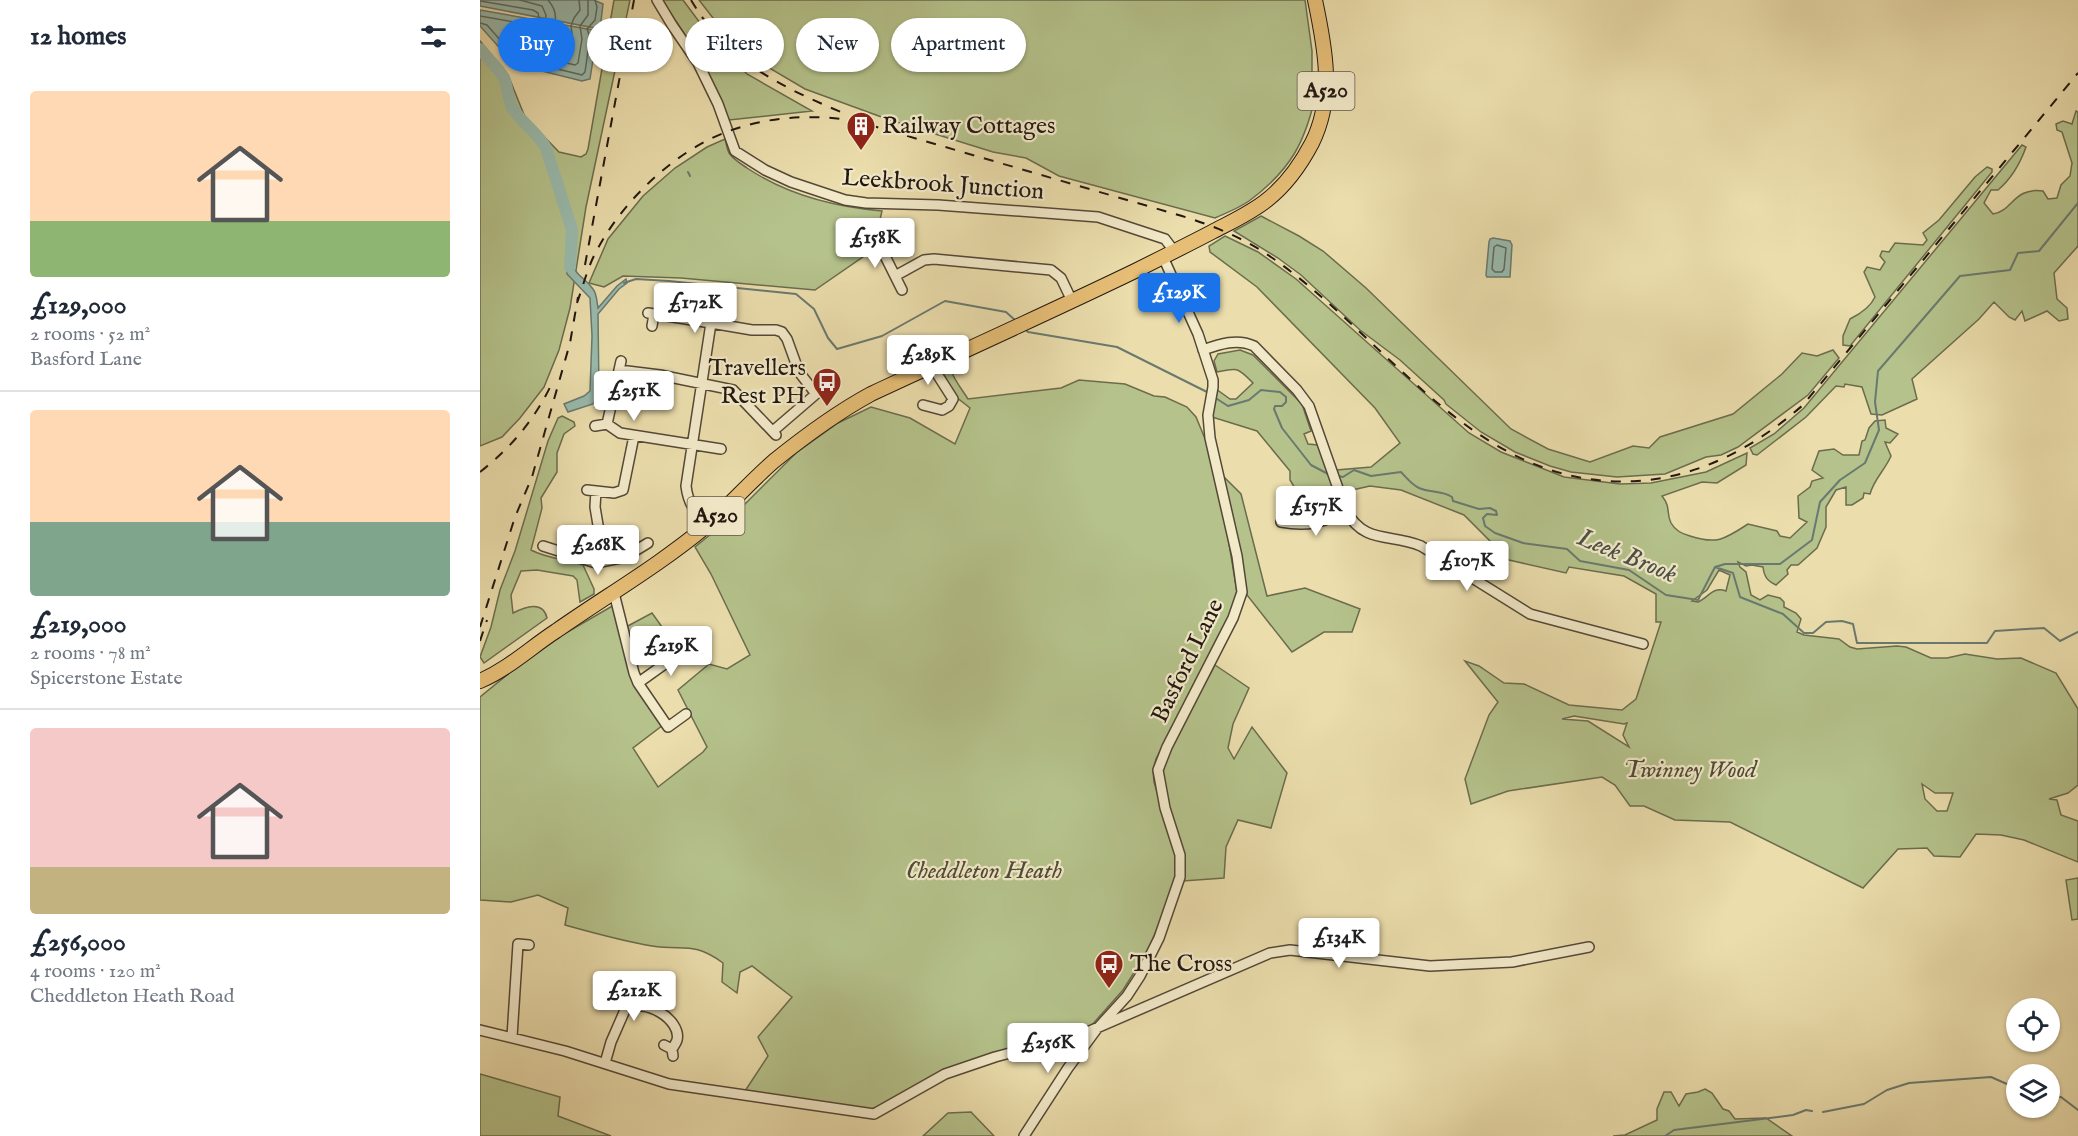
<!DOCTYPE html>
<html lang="en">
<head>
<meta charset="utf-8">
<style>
  :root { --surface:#fff; --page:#f2f2f3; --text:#1f2937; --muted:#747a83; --line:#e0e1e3; --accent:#1a73e8 }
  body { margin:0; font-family:"IM FELL English",serif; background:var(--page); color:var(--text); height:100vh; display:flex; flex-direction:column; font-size:22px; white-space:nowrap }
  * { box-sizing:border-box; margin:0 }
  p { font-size:20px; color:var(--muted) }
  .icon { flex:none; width:33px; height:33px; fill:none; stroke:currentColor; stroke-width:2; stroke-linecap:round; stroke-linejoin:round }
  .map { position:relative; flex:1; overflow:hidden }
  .panel { display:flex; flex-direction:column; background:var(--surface); width:480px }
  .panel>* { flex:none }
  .hud { position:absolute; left:18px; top:18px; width:570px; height:54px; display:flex; gap:12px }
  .controls { position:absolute; left:1526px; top:998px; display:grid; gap:12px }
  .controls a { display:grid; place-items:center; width:54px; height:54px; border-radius:50%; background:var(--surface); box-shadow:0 2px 4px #0004; font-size:30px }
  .price { position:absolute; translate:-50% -51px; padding:0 14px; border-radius:6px; background:#fff; color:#222; font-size:20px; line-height:39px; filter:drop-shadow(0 2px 3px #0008) }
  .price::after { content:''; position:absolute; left:50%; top:36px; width:18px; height:14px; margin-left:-9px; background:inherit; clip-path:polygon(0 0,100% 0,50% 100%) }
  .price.current { background:var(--accent); color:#fff }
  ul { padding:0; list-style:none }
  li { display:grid; align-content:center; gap:12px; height:318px; padding:0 30px }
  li+li { border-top:2px solid var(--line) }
  li span { display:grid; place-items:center; height:186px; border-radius:6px; color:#555 }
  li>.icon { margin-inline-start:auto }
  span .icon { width:108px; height:108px; fill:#fffc; stroke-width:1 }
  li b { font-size:26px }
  h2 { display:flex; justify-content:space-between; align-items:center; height:72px; padding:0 30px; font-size:26px }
  .chip { padding:0 21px; border-radius:27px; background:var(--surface); box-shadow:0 2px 4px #0004; font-size:21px; line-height:54px }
  .chip.current { background:var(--accent); color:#fff }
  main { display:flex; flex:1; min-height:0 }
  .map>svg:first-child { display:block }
  .green { fill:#b5c28b; stroke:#6b6c4e; stroke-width:1.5; fill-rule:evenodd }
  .water { fill:#99bbae; stroke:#69796f; stroke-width:1.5 }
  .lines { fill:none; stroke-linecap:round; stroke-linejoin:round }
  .shore { stroke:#5d695f; stroke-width:1.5 }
  .stream { stroke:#69796f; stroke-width:2 }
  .river { stroke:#99bbae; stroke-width:12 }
  .minor-casing { stroke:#544837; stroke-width:12 }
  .highway-casing { stroke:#211710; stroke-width:16 }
  .minor { stroke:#f2e9c9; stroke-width:9 }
  .highway { stroke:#e6be76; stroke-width:14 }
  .rail { stroke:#211710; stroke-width:2; stroke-dasharray:10 10; stroke-linecap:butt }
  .labels { text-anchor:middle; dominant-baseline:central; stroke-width:4.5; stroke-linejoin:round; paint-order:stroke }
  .shield { fill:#f2e9c9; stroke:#605648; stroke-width:1.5 }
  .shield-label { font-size:22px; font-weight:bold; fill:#211710 }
  .poi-label { font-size:24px; fill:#211710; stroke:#f2e9c9; text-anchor:start }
  .street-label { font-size:24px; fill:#211710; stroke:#f2e9c9 }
  .park-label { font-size:24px; font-style:italic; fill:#4d4a35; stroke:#f2e9c9 }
  .water-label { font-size:26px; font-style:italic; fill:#4b5047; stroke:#f2e9c9 }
</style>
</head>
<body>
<main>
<section class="panel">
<h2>12 homes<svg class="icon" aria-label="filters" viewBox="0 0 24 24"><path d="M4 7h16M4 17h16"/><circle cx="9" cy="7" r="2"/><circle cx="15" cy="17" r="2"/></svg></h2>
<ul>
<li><span style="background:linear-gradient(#ffd9b3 70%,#8fb573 0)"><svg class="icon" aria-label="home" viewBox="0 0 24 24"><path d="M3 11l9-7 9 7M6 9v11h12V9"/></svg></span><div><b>£129,000</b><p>2 rooms · 52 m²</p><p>Basford Lane</p></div></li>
<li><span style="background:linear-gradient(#ffd9b3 60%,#7fa58c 0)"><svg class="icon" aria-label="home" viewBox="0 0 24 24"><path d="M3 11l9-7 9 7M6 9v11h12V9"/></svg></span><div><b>£219,000</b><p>2 rooms · 78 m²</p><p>Spicerstone Estate</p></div></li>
<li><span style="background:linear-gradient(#f6c9c9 75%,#c2b280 0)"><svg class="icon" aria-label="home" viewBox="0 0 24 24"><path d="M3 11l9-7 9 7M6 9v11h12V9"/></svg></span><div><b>£256,000</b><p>4 rooms · 120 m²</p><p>Cheddleton Heath Road</p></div></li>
</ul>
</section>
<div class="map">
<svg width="1598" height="1136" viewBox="0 0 1598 1136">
  <rect width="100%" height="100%" fill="#ebddac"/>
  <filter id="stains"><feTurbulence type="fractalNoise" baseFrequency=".00333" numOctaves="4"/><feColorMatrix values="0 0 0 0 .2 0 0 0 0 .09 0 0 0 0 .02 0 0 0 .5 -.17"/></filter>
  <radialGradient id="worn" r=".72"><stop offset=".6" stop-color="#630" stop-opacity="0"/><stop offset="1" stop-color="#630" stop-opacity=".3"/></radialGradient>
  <path class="green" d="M134,0H150L106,207L90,308L79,350L64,387L40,418L22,437L0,446V41L28,75L45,117L79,152L101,157L106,154L108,149Z
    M182,0H203L229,35L267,74L332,111L249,120L221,59Z
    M219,0H825L832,51V82L837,89C826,141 812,169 769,201C759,208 746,213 735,218L579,176L546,158L513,152L407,119L325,89L276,60L240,27Z
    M1596,111L1598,112V246L1574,273L1577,299L1587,308L1588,319L1579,321L1567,311L1545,321L1542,311L1535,320L1529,317L1514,302L1499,319L1432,379L1437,399L1402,415L1391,414L1382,387L1365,384L1364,387L1356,386L1326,417L1277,455L1273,454L1270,448L1294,434L1324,408L1542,145L1546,147C1540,164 1531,179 1518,190H1511L1504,203L1513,214C1533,211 1533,187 1563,191L1568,199L1577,198L1581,185L1590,176L1592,163L1582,132L1577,130L1576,124L1583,121L1592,124Z
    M245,139C246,143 247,149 249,153C253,159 261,164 267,168C306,194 355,207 402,211L393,250L335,290L201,278L143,276L124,287L109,283L128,239L163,196L195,168L227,147Z
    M1507,167L1512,169V172L1370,346L1363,345V336L1370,319C1380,314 1390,308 1395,297L1384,272L1387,267L1400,270L1405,262L1400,256L1402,251L1409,252L1415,243L1443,245L1447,240L1443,233L1459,220L1495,177Z
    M781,216L819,236L843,251L886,288L1031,429L1068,449L1110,462L1153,446L1169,448L1180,437L1253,414L1302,374L1322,353L1337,356L1353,350L1359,358L1328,395L1258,447L1241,455L1226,457L1185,474L1137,477L1091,472L1070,466L1035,452L1001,432L966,404L964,400L920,360L880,330L821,275L798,258L754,231Z
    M745,236L778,252L816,279L989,433L1021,452L1084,477L1140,484L1171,483L1226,472L1267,453L1266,465L1237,483L1222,482L1182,496C1191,507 1186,513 1191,523C1195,530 1202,534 1210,536C1237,545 1245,539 1268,524L1297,531L1300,536L1310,538L1327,522L1319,518L1318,496L1330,487L1332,481L1343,478L1332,470L1339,451L1354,449L1363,455H1379L1382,441L1385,440L1389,428L1395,421L1405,420L1406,428L1418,434L1410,443L1405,442L1411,456C1405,470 1394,479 1390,494L1384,493L1383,498L1372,505H1366V487L1356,490L1346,507V527L1337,548L1318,565H1311L1307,570L1308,574L1296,585C1287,581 1284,576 1283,567L1272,565L1266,566L1258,562L1260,567L1266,572L1271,595L1280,600L1288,595L1300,598L1304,602V607L1316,613L1321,619L1317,632L1324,635L1359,639L1370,647L1377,649L1417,646L1426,647L1451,658H1467L1485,654L1517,659L1541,658L1576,673L1598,709V785L1588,793L1569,799L1577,800L1581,815L1598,821V862L1544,840L1521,835L1496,834L1480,857L1454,856L1447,848L1418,849L1383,888L1250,822L1195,820L1164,806H1150L1135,785L1122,777L1028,791L991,804L985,779L1009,715L1018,702L985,661L999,666L1024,683L1044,684L1089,705L1142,710L1156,699L1181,622H1176V594L1144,576L1089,567L1086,573L1029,560L984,515L921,490L890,486L863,492L857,470L891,467L920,443L895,408L777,287L730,252L729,246ZM1239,570L1250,575L1246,591C1233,586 1229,597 1218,602L1212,601L1227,590ZM1094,716L1144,724L1147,723L1143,735L1149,747L1108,721L1082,719ZM1442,784L1455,793H1473L1467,811H1457L1445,799Z
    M760,350L773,355L822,404L831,431L824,434L828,444L838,445L858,501L856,512H852L846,501L827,508L810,480V471L777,431L732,417L736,389L750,399H756L773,383C758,368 758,367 737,372L734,361L738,354Z
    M470,368C474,380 481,388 488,399L581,388L599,380L645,384L674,396L685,397L707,407L716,417L728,446L742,502L757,592L749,621L676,759L673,770L674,782L696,855V875L689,901L667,952L643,990L611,1026L582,1040L516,1053L393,1110L265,1091L288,1056L278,1037L312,997L272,966L260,972L257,993L242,982L243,963C213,941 204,951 172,946C142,941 114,933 85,925L88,908L58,895L31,902L0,900V697L60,648L134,605L145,650L183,725L153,748L178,787L223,752L227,747L198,690L229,664L247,669L270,655L231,574L215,547L252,517L316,453L358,423L391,407L430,418L475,444L490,408L471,393L459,371Z
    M82,416L94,422L95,426L84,434L77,453V472L61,498L62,508L51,550C68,559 86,559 103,565L114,589V594L100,602L97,580L93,576L57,570L41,571L31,595L33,613C45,607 63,600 67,618L4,663L0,657L11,627L20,590L35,551L68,441L78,418Z
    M742,475L761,494L787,596L825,588L880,609L872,632H844L812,652L767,595Z
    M172,613L190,638L155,664L146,627Z
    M735,665L769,688L753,724L748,748L754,759L772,727L807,773L791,828L758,820L746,847L744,878L703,881L682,782C682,751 719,695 735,665Z
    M1598,878V919L1592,920L1586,880Z
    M0,1074L80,1097L78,1116L131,1136H0Z
    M1225,1089L1232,1093L1243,1109L1249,1111L1255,1119L1286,1118L1312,1136H1133L1145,1135L1177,1120V1109L1184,1092H1191L1199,1106L1206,1094L1218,1092Z
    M491,1112L514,1136H443L468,1113Z"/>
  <path class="water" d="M0,0H114L123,4L120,29L0,6Z
    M0,10L113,30L117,34L110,79L102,81L34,64L0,26Z
    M1013,238L1030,241L1032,245L1030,277H1007L1006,275L1009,242L1010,239Z
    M87,250L94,251C91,278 101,272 113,289C117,294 117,303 118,308L137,286L146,279L147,283L139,289L118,314L119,393L113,404L88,412L84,404L104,396L110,391L112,336L110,298L87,274Z"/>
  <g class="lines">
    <path class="shore" d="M40,0L62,6L66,15L65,24L56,32L27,28L24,30V33L41,52L95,65L98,63L102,39L100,26L108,15V0
      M68,0C82,16 75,35 56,41L55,45L88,54L91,52L93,41L91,26L94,18L100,10L99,0
      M0,1L53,10L58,13L59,18L57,23L51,25L0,16
      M0,23L7,25L37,59L102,75L105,72L110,37L107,29L115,20L117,7L115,0
      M1017,245L1026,248L1024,269L1022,272H1015L1012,269L1014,247Z"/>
    <path class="stream" d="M208,172L210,176
      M144,283L156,279L189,281L316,294L334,309L348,338L357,349L402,336L465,301L526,312L536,321
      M545,329L548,332L637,347L729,393
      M734,397L748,406L769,400L781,390L800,392L806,397V402L802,406H795L794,409L802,428L831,465L850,475
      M858,476L863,477L874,470L891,476L921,472C927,478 931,484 939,488C950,493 961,490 972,497L973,501L999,509L1010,508L1016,511L1017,515L1007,514L1003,518L1005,526L1015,533L1043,543L1087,549L1100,561L1149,570L1186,595L1218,600L1235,567L1245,564H1300L1332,540L1340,502L1360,480L1385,463L1399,430L1395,402L1398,371L1480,276L1530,270L1538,253L1559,251L1598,203
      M1235,567L1253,573L1260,597L1303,614L1324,633H1333L1346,622L1362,621L1373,624L1377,643H1507L1515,631L1564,628L1580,641L1598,632
      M1569,1096L1581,1097L1598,1110
      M1343,1112L1384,1104L1407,1090L1429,1083L1511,1077L1536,1088
      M1185,1136L1194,1130L1313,1115L1326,1110L1332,1111"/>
    <path class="river" d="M0,49C7,58 18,67 24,78C28,88 28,100 33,109C43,124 58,133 66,148L92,230L90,267"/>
    <g class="minor-casing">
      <path id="minor" d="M177,0L192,25L218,63L238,104L255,151L285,170L311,182L365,200L386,203L458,205L618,217L685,239L694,251
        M407,242L405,256L422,290
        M415,276L444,260L454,259L571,270L581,278L592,301
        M168,313L231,323L206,486C208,503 215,513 227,525
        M231,323L272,330H296L302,332L307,339L319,372L336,394L293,431
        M172,326L174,314
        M723,350C740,344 757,338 774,346L817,390L829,406L866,511C885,545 911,533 941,546L1050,614L1163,644
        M141,361L127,424L140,433L241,449
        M139,370L180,375L253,390L296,435
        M336,394L352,383
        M443,405L462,410L469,406L473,399L452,366
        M115,426L127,424
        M107,490L134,493L143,490L154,436
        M116,491L115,507L124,561
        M801,522C828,527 841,523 866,511
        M63,546L116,563L145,557L168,543
        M134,593L154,673L158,683L188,727L206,714
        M158,683L207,648
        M0,1030L85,1051L189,1084L394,1114L465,1074L515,1057L549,1048L582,1043L790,953L810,950L950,966L1032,962L1109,947
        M32,1037L38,944L49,945
        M184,1045L192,1049L193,1056
        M125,1063L131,1042L145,1010C164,996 202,1020 197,1040C196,1043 194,1046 192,1049
        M544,1136L588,1068L616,1030L647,996L660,976L679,938L700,877V855L685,808L678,770L687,747L753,618L762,592L757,556L730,438L728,415L733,387V380L718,334L683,257"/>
    </g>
    <g class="highway-casing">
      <path id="highway" d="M0,681C28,669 50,648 76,631C126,596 178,566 225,527C249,506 270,482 294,461C325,436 356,413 391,394C479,353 568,313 655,271C681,258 707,245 732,232C751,222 771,213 787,200C806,185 821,164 832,143C855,97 845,47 835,0"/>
    </g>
    <use href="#minor" class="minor"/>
    <use href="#highway" class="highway"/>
    <path class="rail" d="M211,0C248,63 304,88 368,115
      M105,265L154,0
      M97,303C102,289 106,274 112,260C137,206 193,151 249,131C290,116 334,114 376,121L702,216C731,225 759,236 785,253C906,333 993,491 1157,481C1221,477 1276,446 1323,405L1598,73
      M0,472C32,447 56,418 73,381
      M0,627L35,517L52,477L90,343L98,297
      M0,641L7,620"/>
  </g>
  <defs>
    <g id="building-pin" transform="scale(1.5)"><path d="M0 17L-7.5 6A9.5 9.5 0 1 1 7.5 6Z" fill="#8f2418" stroke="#f2e9c9"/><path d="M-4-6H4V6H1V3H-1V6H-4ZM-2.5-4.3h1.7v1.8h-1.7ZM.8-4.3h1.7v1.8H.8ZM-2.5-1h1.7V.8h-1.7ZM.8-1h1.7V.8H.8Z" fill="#fff"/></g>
    <g id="bus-pin" transform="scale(1.5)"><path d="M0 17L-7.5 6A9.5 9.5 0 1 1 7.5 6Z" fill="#8f2418" stroke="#f2e9c9"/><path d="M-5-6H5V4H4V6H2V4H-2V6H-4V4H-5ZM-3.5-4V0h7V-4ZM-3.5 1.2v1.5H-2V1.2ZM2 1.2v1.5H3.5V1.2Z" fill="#fff"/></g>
  </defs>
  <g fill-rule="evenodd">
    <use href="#building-pin" x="381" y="126"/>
    <use href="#bus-pin" x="347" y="382"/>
    <use href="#bus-pin" x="629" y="964"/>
  </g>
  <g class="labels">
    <g class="shield">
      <rect x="817.5" y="72" width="57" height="38" rx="4.5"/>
      <rect x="207.5" y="497" width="57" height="38" rx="4.5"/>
    </g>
    <g class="shield-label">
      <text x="846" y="91">A520</text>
      <text x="236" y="516">A520</text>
    </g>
    <g class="poi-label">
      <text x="402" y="126">Railway Cottages</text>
      <text x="326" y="368" text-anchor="end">Travellers<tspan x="326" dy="28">Rest PH</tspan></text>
      <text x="650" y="964">The Cross</text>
    </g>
    <g class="street-label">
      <text transform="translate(463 185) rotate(4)">Leekbrook Junction</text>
      <text transform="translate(708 661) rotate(-64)">Basford Lane</text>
    </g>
    <g class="park-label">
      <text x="1210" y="770">Twinney Wood</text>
      <text x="504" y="871">Cheddleton Heath</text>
    </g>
    <g class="water-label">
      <text transform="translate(1147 556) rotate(22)">Leek Brook</text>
    </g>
  </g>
  <rect width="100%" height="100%" filter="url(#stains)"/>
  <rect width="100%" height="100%" fill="url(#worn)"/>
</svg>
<div class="controls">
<a><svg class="icon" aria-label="locate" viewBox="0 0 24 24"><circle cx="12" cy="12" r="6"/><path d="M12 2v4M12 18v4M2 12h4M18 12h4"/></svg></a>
<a><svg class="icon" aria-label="layers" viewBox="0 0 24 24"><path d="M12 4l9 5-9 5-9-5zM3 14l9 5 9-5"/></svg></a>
</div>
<b class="price" style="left:395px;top:269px">£158K</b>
<b class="price current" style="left:699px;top:324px">£129K</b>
<b class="price" style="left:215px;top:334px">£172K</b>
<b class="price" style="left:448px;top:386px">£289K</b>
<b class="price" style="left:154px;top:422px">£251K</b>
<b class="price" style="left:836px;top:537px">£157K</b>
<b class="price" style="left:118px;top:576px">£268K</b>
<b class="price" style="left:987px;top:592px">£107K</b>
<b class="price" style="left:191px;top:677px">£219K</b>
<b class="price" style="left:859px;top:969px">£134K</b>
<b class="price" style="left:154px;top:1022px">£212K</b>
<b class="price" style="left:568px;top:1074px">£256K</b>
<div class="hud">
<a class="chip current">Buy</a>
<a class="chip">Rent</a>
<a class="chip">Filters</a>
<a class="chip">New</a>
<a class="chip">Apartment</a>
</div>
</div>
</main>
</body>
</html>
